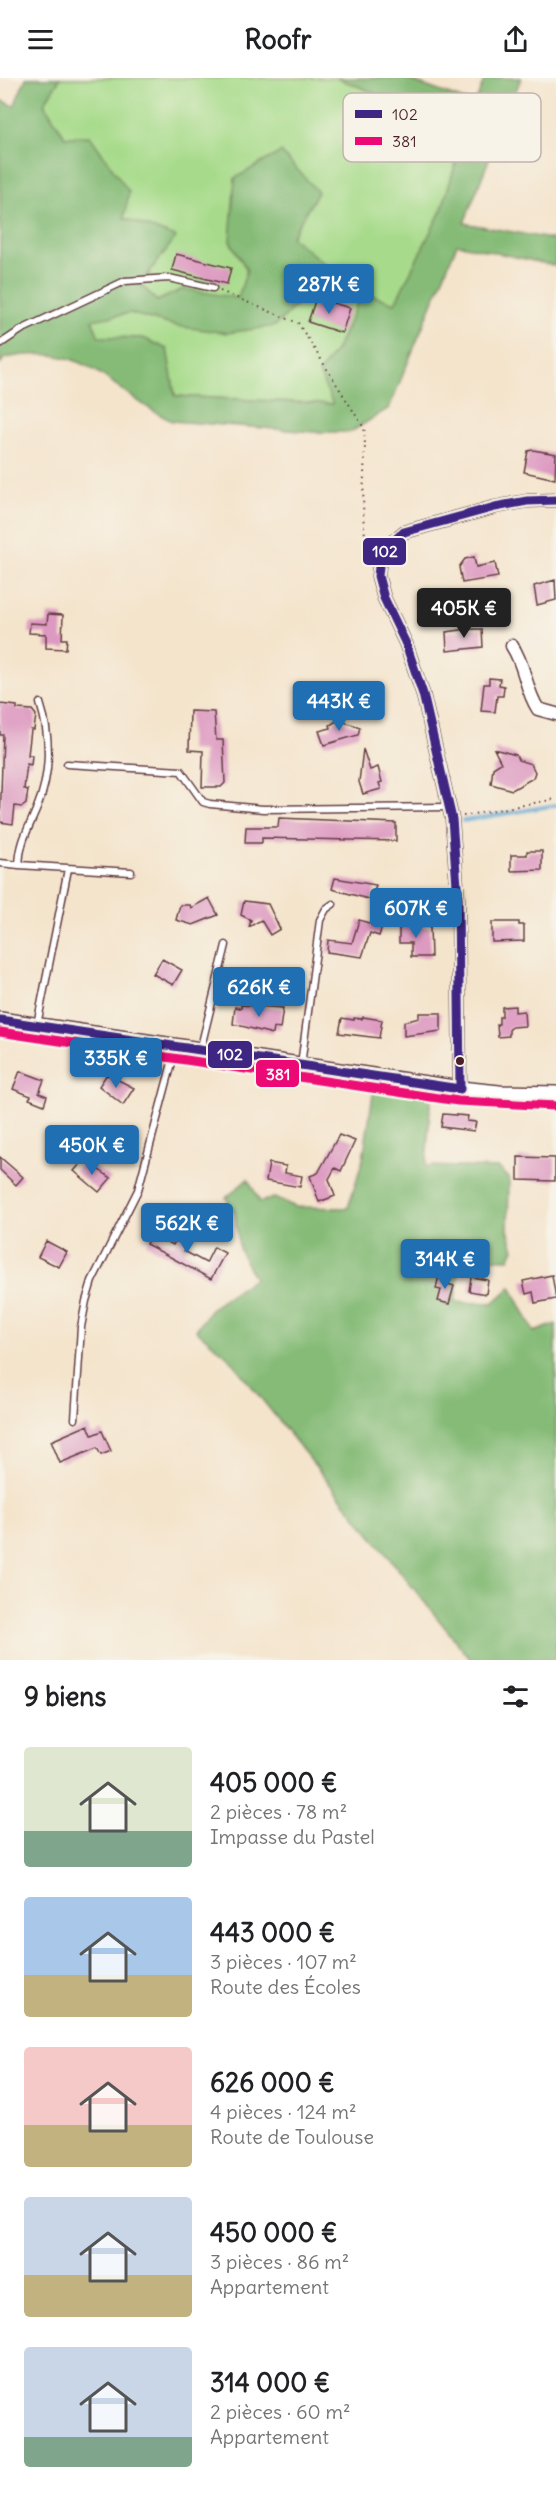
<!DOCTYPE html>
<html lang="fr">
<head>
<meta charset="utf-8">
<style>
  :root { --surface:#fff; --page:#f2f2f2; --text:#202124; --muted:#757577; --accent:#1f6fb2 }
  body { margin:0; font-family:Delius,sans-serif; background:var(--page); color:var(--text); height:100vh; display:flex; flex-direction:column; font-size:22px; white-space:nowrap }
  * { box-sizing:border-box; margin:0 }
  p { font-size:20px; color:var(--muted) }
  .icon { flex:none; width:33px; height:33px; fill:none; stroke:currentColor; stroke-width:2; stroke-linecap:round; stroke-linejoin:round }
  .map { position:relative; height:1582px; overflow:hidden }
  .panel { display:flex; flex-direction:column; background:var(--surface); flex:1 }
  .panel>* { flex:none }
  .price { position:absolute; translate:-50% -51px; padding:0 14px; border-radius:6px; background:var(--accent); color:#fff; font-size:20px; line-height:39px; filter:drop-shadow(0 2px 3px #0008) }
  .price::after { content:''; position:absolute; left:50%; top:36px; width:18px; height:14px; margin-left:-9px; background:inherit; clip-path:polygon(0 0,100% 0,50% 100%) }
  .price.selected { background:#222; color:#fff }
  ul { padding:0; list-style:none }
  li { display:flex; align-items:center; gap:18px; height:150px; padding:0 24px }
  li span { display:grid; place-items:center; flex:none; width:168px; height:120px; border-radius:6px; color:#555 }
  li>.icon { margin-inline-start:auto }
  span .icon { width:72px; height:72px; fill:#fffc; stroke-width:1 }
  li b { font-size:26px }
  h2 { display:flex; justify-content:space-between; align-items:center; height:72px; padding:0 24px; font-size:26px }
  header { display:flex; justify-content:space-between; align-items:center; height:78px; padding:0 24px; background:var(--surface); font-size:27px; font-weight:700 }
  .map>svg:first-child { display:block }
  .green { fill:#a7db8b; stroke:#787d5b; stroke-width:1.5 }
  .forest { fill:#85bb77; stroke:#686d51; stroke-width:1.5 }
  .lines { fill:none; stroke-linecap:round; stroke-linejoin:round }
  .stream { stroke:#59a4d1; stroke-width:4 }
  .building { fill:#dd99c1 }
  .service-casing { stroke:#643d43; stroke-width:9 }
  .minor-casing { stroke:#643d43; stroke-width:15 }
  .tertiary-casing { stroke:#643d43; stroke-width:18 }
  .path { stroke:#643d43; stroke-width:2; stroke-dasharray:1.5 4.5; stroke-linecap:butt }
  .service { stroke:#fff; stroke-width:6 }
  .minor { stroke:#fff; stroke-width:12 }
  .tertiary { stroke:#fff; stroke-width:15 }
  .bus-1-casing { stroke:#f7f3e8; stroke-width:14 }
  .bus-2-casing { stroke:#f7f3e8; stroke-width:14 }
  .bus-1 { stroke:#3f2682; stroke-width:9 }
  .bus-2 { stroke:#ec0975; stroke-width:9 }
  .bus-dot { fill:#4a1f2b; stroke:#f7f3e8; stroke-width:2 }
  .key { fill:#f7f3e8; stroke:#c3b3af; stroke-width:1.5 }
  .key-label { font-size:16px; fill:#4a1f2b }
  .line-badge { stroke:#f7f3e8; stroke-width:2 }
  .badge-label { font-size:16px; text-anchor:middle; font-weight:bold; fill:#fff }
</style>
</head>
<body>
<header><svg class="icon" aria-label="menu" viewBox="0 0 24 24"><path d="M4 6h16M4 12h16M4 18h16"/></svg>Roofr<svg class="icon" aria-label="share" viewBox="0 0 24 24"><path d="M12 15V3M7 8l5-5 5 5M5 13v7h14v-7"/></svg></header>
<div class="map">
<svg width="556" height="1582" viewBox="0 0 556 1582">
  <rect width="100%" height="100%" fill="#f7f3e8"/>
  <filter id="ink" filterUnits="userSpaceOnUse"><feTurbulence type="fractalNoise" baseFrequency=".0167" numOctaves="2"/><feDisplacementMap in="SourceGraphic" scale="12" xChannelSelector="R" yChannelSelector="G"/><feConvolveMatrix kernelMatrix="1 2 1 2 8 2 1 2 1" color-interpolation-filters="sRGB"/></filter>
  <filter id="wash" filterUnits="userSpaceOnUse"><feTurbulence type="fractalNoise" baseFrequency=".008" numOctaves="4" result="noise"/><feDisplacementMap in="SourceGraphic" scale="24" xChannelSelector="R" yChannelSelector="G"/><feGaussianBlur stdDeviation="1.35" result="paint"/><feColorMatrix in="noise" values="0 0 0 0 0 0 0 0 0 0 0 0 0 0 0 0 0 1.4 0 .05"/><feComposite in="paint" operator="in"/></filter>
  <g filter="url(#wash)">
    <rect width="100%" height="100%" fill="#f4e4cc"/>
    <path class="green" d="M60,0H337L466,51L442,131L395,226L362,215L338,269L319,295L334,326L175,318L167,271L143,260L98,259L92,241L130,235L176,248H275L295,228L230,163L247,192L238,221L183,211L157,223L140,206L151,195L124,140L65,59L44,25Z"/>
    <path class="forest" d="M26,0H60L44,26L65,59L90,58L129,114L124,140L176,159L140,206L157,223L183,211L238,220L247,192L230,163L235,100L281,74L318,114L291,159L335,194L295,228L275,248L227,255L176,248L130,235L92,242L99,259L143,260L167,271L175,318L333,326L319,295L338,269L362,214L395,225L442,131L466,51L337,0H403L475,26L485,0H521L464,145L556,162V188L457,166L389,330L357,350L350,354H314L172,343C105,311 92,263 5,280L0,286V22L14,28Z
      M374,1010L431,1017L426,1088L499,1090L509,1100L508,1152L514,1171L509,1181L461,1180L455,1224L492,1226L511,1209L534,1254L556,1246V1582H471L228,1279L196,1252L213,1229L254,1201L239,1170L235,1135L226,1120L248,1101L260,1124L274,1120L296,1129L348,1130L363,1081Z"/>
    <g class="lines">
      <path class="stream" d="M463,743L556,727"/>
    </g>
    <g id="blocks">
      <path class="building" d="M176,176L231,190L227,206L172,192Z
        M316,220L350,230L342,255L308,244Z
        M533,372L556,376L555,401L524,394L528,373Z
        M474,479L476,489L495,485L498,499L462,505L459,489L465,481Z
        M555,502L556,522L537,527L534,508Z
        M48,536L63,537L62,561H67L66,571L46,570V556L29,555L30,545L47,546Z
        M469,551H482L483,569L447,573L446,554Z
        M489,600L500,601L499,607L504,608L503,618H497L495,634L481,633L484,606H489Z
        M0,626L17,628V631L32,632L36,637L34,652H31L28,677H32L31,687L27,686L24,711L28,712L26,726L22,729L15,728L13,746L0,744L3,657H0Z
        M190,633L214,634L216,662H223L225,705L221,709H202L203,673L189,672Z
        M338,642L360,649L358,657L324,667L319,653L331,650L330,647Z
        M363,671L370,692L378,689L382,704L379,705L381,711L363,716L359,704Z
        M494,671L516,677L518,682L531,686L535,694L533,700L512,712L491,706L493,690L501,685Z
        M279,740L396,745V763L262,760V765H245L246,749H278Z
        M527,773H542V792L511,793V777H527Z
        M335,800L376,807L372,822L332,811Z
        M209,820L218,837L193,847L176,842L180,827H190L191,830Z
        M244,823L268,826L280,851L270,857L261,842L249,849L251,842L241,837Z
        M359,842L382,849L379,858L370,855L362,879L327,874L328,862L352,865Z
        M399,844H413V849H430L431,879H411V865H399Z
        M492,844H519V847H524V863L492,864Z
        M162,881L182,892L173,907L153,896Z
        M241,927L283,930L280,951L274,950L273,956L233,946L235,929L241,930Z
        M515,928V934L524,933L525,948L512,949L509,952V958L498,959L497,946H499V939H502V929Z
        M419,935H441V953L404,958V944L419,940Z
        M363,939L382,942L379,960L339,955L342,940L354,942V940L362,941Z
        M20,993L44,1002L39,1015L47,1018L44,1027L29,1021L31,1018L13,1011Z
        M107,996L134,1010L123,1027L99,1008Z
        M443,1036L468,1038L467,1043L476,1044L474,1053L441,1049Z
        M339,1057L355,1063L341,1093L335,1090L329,1101L335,1118L319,1124L310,1098L318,1095Z
        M0,1079L23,1099L16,1107L0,1092Z
        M518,1079L555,1080V1103L518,1102Z
        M84,1082L111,1100L99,1114L74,1093Z
        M269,1085L286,1088L285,1095L302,1098L300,1109L266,1103Z
        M181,1153L192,1158L184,1173L206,1185L214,1169L225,1175L211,1201L146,1166L152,1155L173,1167Z
        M46,1163L67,1174L59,1189L38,1179Z
        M439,1197L449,1200L448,1206L454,1208L449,1226L438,1223L441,1212L436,1211Z
        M552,1197L556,1221L535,1225L533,1214L526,1216L523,1203Z
        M471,1199L488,1202L486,1216L469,1213Z
        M88,1347L92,1357L102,1353L111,1373L101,1377L97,1370L60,1385L51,1363Z"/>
    </g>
  </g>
  <g filter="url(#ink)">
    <use href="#blocks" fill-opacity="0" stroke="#643d43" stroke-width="1.5"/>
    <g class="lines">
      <g class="service-casing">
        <path id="service" d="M0,266L21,252L125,203L169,200L213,210
          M40,625C51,659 51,696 37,730C28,752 20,763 19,787L131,794
          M67,686L181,693L203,724L210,726L263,731L449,729
          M0,785L19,787
          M37,947L68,791
          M200,973L226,867
          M301,987L320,842L326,831L333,826
          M75,1341L81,1249L86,1223L92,1203L138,1112L176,970"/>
      </g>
      <g class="minor-casing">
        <path id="minor" d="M512,568C526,589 525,612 538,631L556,636
          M460,1011L458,821L452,741L423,616L406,566L384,520L378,498L380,480L390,466L404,454L495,429L527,423L556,422"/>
      </g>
      <g class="tertiary-casing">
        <path id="tertiary" d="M0,942L460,1011L499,1015L556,1016"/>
      </g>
      <path class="path" d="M220,213L298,245L364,350C368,379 356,454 371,473
        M463,738L556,721"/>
      <use href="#service" class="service"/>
      <use href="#minor" class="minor"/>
      <use href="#tertiary" class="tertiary"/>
      <g class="bus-1-casing">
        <path id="bus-1" d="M0,942L460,1011
          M460,1011L458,821L452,741L423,616L406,566L384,520L378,498L380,480L390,466L404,454L495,429L527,423L556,422"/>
      </g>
      <g class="bus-2-casing">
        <path id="bus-2" d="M0,954L458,1023L556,1028"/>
      </g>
      <use href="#bus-1" class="bus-1"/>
      <use href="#bus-2" class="bus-2"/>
    </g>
  </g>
  <circle class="bus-dot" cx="460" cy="983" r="5"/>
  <rect x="343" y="15" width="198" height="69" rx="9" class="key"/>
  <rect x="355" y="32" width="27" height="8" fill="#3f2682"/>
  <rect x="355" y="59" width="27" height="8" fill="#ec0975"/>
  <g class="key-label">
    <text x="392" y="42">102</text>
    <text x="392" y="69">381</text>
  </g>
  <g class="line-badge">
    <rect x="362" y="459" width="45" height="29" rx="6" fill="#3f2682"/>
    <rect x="207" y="962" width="46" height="29" rx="6" fill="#3f2682"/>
    <rect x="255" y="981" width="45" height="29" rx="6" fill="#ec0975"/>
  </g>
  <g class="badge-label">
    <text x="385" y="479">102</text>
    <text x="230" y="982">102</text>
    <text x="278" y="1002">381</text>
  </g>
</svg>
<b class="price" style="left:329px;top:237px">287K €</b>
<b class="price selected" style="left:464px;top:561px">405K €</b>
<b class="price" style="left:339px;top:654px">443K €</b>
<b class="price" style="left:416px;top:861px">607K €</b>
<b class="price" style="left:259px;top:940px">626K €</b>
<b class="price" style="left:116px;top:1011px">335K €</b>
<b class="price" style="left:92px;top:1098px">450K €</b>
<b class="price" style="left:187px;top:1176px">562K €</b>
<b class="price" style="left:445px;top:1212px">314K €</b>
</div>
<section class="panel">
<h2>9 biens<svg class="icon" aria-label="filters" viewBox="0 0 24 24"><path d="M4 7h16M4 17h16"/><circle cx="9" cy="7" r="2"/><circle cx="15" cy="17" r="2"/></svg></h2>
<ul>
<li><span style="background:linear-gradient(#dfe7d0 70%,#7fa58c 0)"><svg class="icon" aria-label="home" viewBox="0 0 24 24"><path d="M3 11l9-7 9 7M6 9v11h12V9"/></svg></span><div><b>405 000 €</b><p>2 pièces · 78 m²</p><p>Impasse du Pastel</p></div></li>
<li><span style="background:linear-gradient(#a9c7e8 65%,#c2b280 0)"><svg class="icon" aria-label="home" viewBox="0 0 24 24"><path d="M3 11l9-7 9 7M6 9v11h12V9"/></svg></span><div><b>443 000 €</b><p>3 pièces · 107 m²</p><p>Route des Écoles</p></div></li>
<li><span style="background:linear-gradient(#f6c9c9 65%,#c2b280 0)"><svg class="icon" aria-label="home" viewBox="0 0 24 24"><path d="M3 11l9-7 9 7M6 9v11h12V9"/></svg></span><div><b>626 000 €</b><p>4 pièces · 124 m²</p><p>Route de Toulouse</p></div></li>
<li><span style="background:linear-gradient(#c9d6e8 65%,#c2b280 0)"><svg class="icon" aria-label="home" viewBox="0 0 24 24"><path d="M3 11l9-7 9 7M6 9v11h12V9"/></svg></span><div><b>450 000 €</b><p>3 pièces · 86 m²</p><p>Appartement</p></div></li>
<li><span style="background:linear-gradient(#c9d6e8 75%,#7fa58c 0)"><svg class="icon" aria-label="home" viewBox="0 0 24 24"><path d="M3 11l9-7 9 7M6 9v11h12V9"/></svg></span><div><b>314 000 €</b><p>2 pièces · 60 m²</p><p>Appartement</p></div></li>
</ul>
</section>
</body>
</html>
